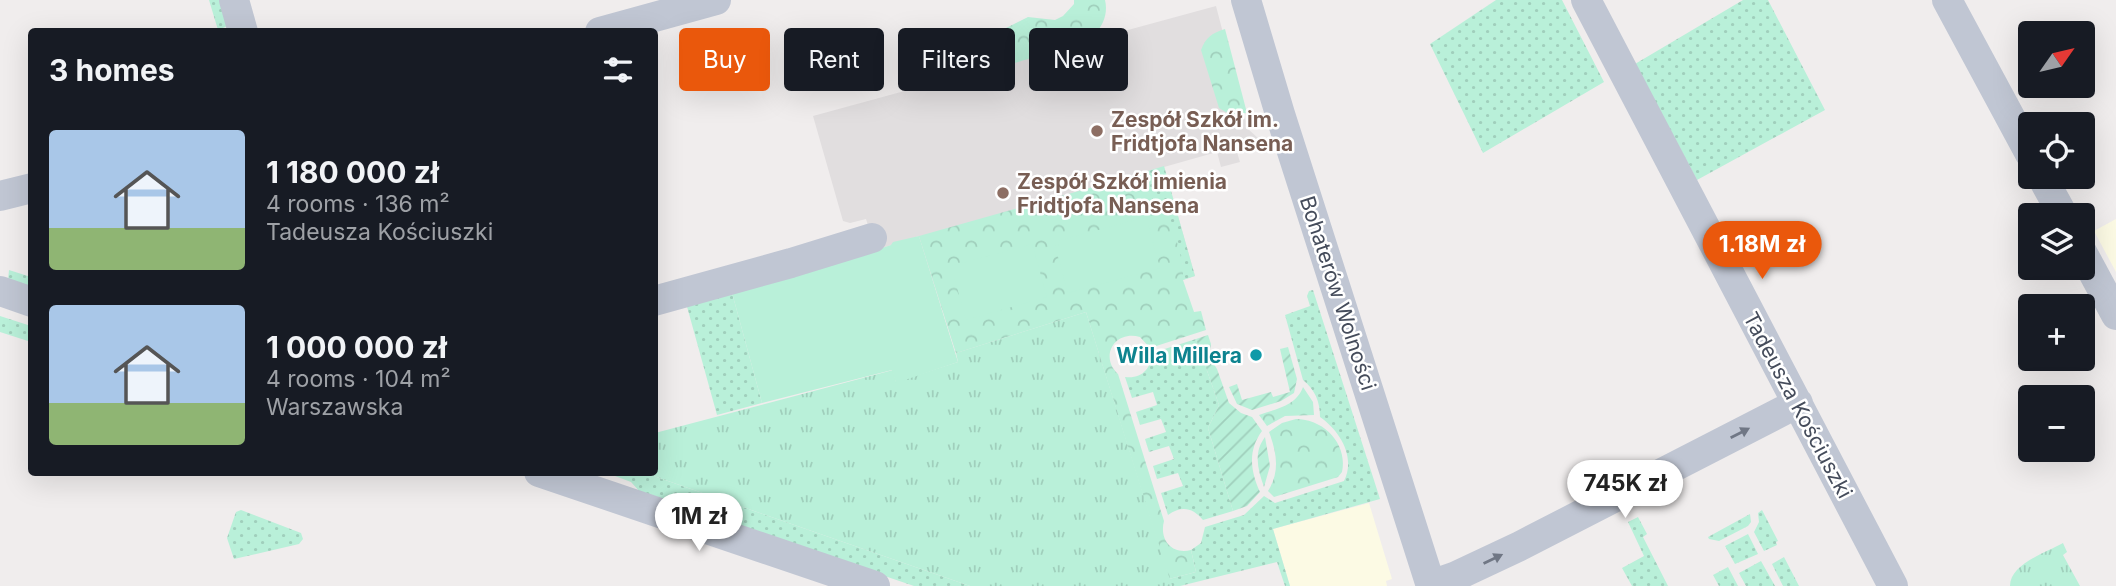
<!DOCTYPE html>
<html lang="en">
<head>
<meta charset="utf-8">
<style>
  :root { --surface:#171b24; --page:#20242c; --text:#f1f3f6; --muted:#9ea1a6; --accent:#ea580c }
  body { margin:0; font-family:Inter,sans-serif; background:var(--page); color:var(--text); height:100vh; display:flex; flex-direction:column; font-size:26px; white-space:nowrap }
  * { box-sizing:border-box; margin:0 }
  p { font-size:23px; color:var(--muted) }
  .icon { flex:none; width:38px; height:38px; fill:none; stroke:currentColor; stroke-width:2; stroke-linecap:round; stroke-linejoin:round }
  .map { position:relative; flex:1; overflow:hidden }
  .details { position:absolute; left:28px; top:28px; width:630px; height:448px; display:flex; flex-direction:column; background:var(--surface); border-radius:7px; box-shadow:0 7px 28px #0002 }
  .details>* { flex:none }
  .banner { position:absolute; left:679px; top:28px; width:665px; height:63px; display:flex; gap:14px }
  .needle { width:46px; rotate:56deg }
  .fabs { position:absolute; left:2018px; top:21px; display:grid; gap:14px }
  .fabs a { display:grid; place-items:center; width:77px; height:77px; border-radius:7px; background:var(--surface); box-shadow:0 7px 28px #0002; font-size:35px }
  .price { position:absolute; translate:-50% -60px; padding:0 16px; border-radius:24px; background:#fff; color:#222; font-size:23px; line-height:46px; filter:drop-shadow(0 2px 4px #0008) }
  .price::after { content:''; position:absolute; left:50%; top:42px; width:21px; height:16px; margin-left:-10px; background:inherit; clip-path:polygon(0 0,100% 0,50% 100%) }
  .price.on { background:var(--accent); color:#fff }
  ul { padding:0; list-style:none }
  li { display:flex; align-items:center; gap:21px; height:175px; padding:0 21px }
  li span { display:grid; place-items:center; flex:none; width:196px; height:140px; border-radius:7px; color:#555 }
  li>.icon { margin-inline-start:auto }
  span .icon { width:84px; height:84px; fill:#fffc; stroke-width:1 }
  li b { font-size:30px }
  h2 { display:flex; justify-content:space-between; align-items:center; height:84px; padding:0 21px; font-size:30px }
  .tag { padding:0 24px; border-radius:7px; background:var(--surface); box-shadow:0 7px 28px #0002; font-size:24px; line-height:63px }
  .tag.on { background:var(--accent); color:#fff }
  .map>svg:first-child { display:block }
  .commercial { fill:#fcfae4 }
  .education { fill:#e1dedf }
  .grass { fill:url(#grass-dots) }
  .forest { fill:url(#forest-crowns) }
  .park { fill:url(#park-tufts) }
  .garden { fill:url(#garden-furrows) }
  .pitch { fill:#b9f0d9 }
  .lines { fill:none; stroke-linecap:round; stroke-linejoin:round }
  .minor { stroke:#c0c6d3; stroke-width:30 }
  .oneway { fill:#707785 }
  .education-dot { fill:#8d6e63; stroke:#fff; stroke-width:2.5 }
  .culture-dot { fill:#0f9aa8; stroke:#fff; stroke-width:2.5 }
  .labels { text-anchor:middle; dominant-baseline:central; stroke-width:5; stroke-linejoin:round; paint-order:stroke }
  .education-label { font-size:21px; font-weight:bold; fill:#785e54; stroke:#fff; text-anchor:start }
  .street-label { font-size:21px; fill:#454c5b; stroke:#fff }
  .culture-label { font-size:21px; font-weight:bold; fill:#0d838f; stroke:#fff; text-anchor:end }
</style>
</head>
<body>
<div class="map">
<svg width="2116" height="586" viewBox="0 0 2116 586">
  <defs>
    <pattern id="grass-dots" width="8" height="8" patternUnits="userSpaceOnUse" patternTransform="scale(1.75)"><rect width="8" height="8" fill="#b9f0d9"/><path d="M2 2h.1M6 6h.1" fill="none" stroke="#a0cfbc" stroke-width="1.8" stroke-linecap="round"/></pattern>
    <pattern id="forest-crowns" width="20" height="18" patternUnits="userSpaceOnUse" patternTransform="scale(1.75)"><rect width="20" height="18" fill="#b9f0d9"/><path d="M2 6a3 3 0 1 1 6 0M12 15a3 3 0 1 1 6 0" fill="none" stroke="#a0cfbc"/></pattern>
    <pattern id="park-tufts" width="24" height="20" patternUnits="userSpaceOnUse" patternTransform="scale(1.75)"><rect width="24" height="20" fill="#b9f0d9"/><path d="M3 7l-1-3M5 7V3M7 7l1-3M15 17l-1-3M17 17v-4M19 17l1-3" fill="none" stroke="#a0cfbc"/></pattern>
    <pattern id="garden-furrows" width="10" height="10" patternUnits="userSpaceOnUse" patternTransform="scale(1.75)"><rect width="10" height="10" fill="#b9f0d9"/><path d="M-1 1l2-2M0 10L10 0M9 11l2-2" fill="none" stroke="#a0cfbc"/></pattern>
  </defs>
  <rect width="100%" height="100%" fill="#f0eded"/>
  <path class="commercial" d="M2116,219V272L2094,231Z
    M1369,503L1392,579L1386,581L1387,586H1290L1273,529Z"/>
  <path class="education" d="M1216,6L1248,129L1259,139L1235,146L1240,162L1221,167L1217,152L1164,167L1195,276L956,353L919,236L876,250L866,219L850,223L843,221L813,116Z"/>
  <path class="grass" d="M209,0H223L230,25L218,30Z
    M1496,0H1562L1604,82L1483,153L1430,44Z
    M1743,0H1768L1825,110L1697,180L1635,64Z
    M1164,166L1195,276L1183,280V265L1148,192L1132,176Z
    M9,270L31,277V288L8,280Z
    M731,289L762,403L717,415L686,303Z
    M1313,290L1380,499L1273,529L1290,586H1285L1277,562L1180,586H1172L1169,579L1196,572L1191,550L1201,543L1205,527L1244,515L1264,496L1275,503L1344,481C1356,457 1340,431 1320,417C1320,401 1315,390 1303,380L1285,315L1310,306L1307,296L1309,291Z
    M0,316L31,326V342L0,332Z
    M1196,339L1219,405L1208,428L1233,511L1203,520C1193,508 1182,505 1168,515L1161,493L1183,486L1178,473L1157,479L1153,466L1174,459L1169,446L1149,452L1145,439L1166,432L1161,419L1140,425L1136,412L1157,405L1153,392L1132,398L1125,377C1142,379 1151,369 1152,353Z
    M607,473H645L970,586H914L641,493L631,482Z
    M241,510L301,533L303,539L299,544L234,559L227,538L236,512Z
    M1762,510L1778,541L1776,542L1777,545L1764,551L1754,532L1759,522L1758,513Z
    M1750,514L1751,522L1748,526L1719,541L1709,539L1708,537Z
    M1638,517L1647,534L1643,537L1668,586H1632L1622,568L1644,556L1628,522Z
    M1748,534L1758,554L1735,564L1725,546Z
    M1784,557L1799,586H1783L1772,564Z
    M1761,561L1775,586H1746L1739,573Z
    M1728,567L1738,586H1719L1713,575Z"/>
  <path class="forest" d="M1074,0H1105C1108,12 1104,26 1094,34C1086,40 1072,40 1063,44C1051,48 1040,55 1028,59C1012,64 997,68 982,76C964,73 953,63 953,44L961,41L972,50L983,54L1003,39L1006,28L1028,17L1055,20L1063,16L1074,4Z
    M1225,29L1247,113L1229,114L1219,108L1201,50C1206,37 1212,33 1225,29Z
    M1132,176L1148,192L1174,231L1183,265V280L1194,312L1201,311L1206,330L1150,348L1140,337C1115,330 1099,356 1118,374L1164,521C1159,540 1172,555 1191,550L1196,572L1169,579L1086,312L956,353L919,236Z
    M1303,387L1313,402L1314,415L1285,416L1267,426L1259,415C1276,409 1296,406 1303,387Z
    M1296,419C1324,419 1348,444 1342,472L1338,477L1274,497L1268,491C1280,472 1277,453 1269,432L1282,423Z"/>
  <path class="park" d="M1086,312L1172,586H970L645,473L654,472L655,433L893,370L896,382L958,362L956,353Z
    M2063,543L2067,552L2063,555L2080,586H2010C2010,564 2045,553 2063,543Z"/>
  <path class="garden" d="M1208,335L1211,344L1209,356L1217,369L1229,403L1241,413L1252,417L1262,431C1248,450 1250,470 1260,492L1247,506L1233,511L1208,428L1219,405L1196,339Z
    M1288,347L1297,379L1294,393L1281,401L1252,410L1237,404L1229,387L1237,384L1242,400L1271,392L1273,397L1290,392L1280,349Z
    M1265,437L1270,466L1264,487C1258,470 1253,453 1265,437Z"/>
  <path class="pitch" d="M1146,217L1160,268L1068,293L1055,246L1059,245L1058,241Z
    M919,236L958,362L896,383L892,370L762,403L731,289L876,250L891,245L893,242Z
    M1032,244L1047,297L966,320L951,266Z"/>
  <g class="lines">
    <path class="minor" d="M234,0L243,32
      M1246,0L1280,114L1431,586
      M1586,0L1893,586
      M1947,0L2030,154
      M600,32L716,0
      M2042,177L2063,215
      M0,196L32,188
      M2082,252L2116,315
      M0,291L32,302
      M654,301L791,263L872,238
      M539,472L875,586
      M1431,585L1454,577L1520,546L1798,403"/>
  </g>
  <defs><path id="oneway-solid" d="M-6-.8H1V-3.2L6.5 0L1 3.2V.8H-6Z" transform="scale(1.75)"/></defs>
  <g class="oneway">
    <use href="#oneway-solid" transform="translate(1740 433) rotate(-27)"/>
    <use href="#oneway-solid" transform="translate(1493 559) rotate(-26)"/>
  </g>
  <g class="education-dot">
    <circle cx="1097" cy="131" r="7"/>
    <circle cx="1003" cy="193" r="7"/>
  </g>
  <circle class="culture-dot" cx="1256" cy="355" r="7"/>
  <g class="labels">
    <g class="education-label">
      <text x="1111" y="119">Zespół Szkół im.<tspan x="1111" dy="24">Fridtjofa Nansena</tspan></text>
      <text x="1017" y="181">Zespół Szkół imienia<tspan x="1017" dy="24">Fridtjofa Nansena</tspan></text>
    </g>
    <g class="street-label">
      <text transform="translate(1338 293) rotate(72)">Bohaterów Wolności</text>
      <text transform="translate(1798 405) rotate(62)">Tadeusza Kościuszki</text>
    </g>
    <g class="culture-label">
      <text x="1242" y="355">Willa Millera</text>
    </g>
  </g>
</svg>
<div class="fabs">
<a><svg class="needle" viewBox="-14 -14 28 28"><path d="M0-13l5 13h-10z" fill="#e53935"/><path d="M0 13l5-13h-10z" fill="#9ea1a6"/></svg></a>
<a><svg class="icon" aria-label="locate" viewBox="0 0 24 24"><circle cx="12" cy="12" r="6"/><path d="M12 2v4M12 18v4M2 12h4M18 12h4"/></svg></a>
<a><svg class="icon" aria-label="layers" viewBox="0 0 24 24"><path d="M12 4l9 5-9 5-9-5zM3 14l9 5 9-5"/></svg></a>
<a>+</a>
<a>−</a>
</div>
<b class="price on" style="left:1762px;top:281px">1.18M zł</b>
<b class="price" style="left:1625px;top:520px">745K zł</b>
<b class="price" style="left:699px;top:553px">1M zł</b>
<div class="banner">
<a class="tag on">Buy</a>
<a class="tag">Rent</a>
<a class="tag">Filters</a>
<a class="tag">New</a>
</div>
<section class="details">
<h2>3 homes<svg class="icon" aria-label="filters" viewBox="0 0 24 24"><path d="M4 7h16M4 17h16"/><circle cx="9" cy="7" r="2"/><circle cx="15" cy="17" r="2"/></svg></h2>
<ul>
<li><span style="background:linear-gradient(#a9c7e8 70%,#8fb573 0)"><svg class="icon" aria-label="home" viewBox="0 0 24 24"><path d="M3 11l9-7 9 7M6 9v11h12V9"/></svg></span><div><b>1 180 000 zł</b><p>4 rooms · 136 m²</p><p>Tadeusza Kościuszki</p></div></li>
<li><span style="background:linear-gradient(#a9c7e8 70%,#8fb573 0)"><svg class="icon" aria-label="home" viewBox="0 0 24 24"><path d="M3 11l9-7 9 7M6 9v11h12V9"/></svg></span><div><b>1 000 000 zł</b><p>4 rooms · 104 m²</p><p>Warszawska</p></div></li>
</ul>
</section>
</div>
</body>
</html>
